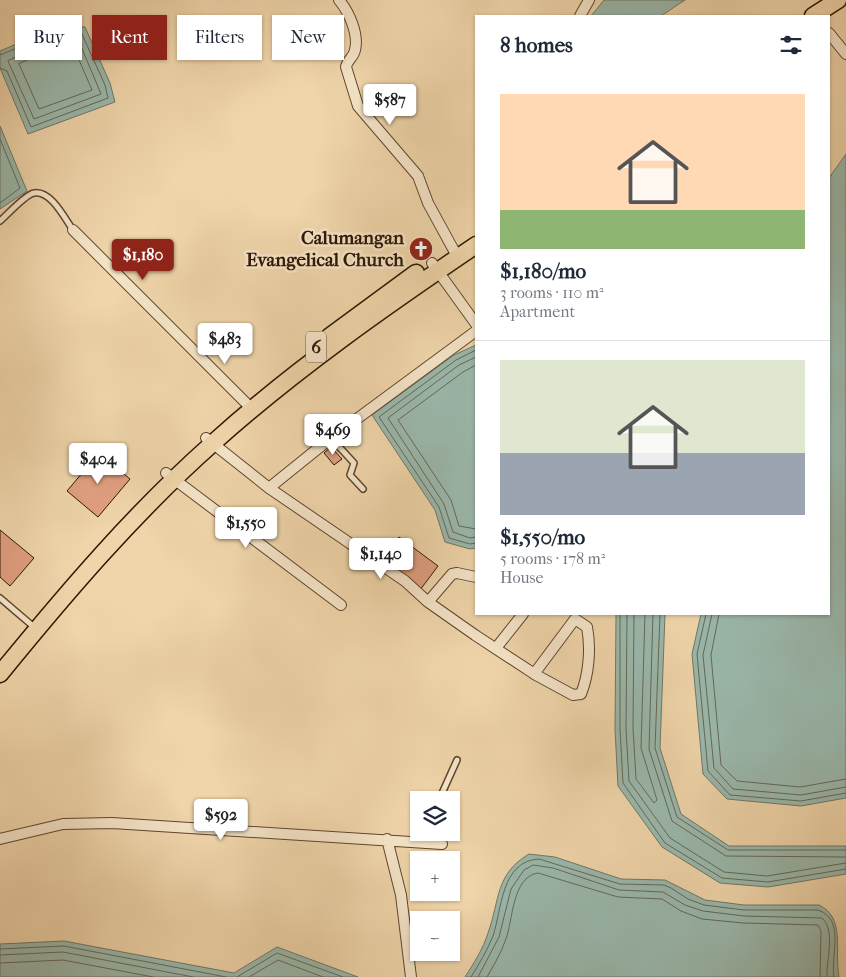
<!DOCTYPE html>
<html lang="en">
<head>
<meta charset="utf-8">
<style>
  :root { --surface:#fff; --page:#f2f2f3; --text:#1f2937; --muted:#747a83; --line:#e0e1e3; --accent:#8f2418 }
  body { margin:0; font-family:"IM FELL French Canon",serif; background:var(--page); color:var(--text); height:100vh; display:flex; flex-direction:column; font-size:19px; white-space:nowrap }
  * { box-sizing:border-box; margin:0 }
  p { font-size:16px; color:var(--muted) }
  .icon { flex:none; width:28px; height:28px; fill:none; stroke:currentColor; stroke-width:2; stroke-linecap:round; stroke-linejoin:round }
  .map { position:relative; flex:1; overflow:hidden }
  .drawer { position:absolute; left:475px; top:15px; width:355px; height:600px; display:flex; flex-direction:column; background:var(--surface); border-radius:0px; box-shadow:0 1px 4px #0004 }
  .drawer>* { flex:none }
  .top-card { position:absolute; left:15px; top:15px; width:385px; height:45px; display:flex; gap:10px }
  .fabs { position:absolute; left:410px; top:791px; display:grid; gap:10px }
  .fabs a { display:grid; place-items:center; width:50px; height:50px; border-radius:0px; background:var(--surface); box-shadow:0 1px 4px #0004; font-size:25px }
  .price { position:absolute; translate:-50% -42px; padding:0 11px; border-radius:5px; background:#fff; color:#222; font-size:16px; line-height:32px; filter:drop-shadow(0 1px 2px #0008) }
  .price::after { content:''; position:absolute; left:50%; top:30px; width:15px; height:11px; margin-left:-8px; background:inherit; clip-path:polygon(0 0,100% 0,50% 100%) }
  .price.on { background:var(--accent); color:#fff }
  ul { padding:0; list-style:none }
  li { display:grid; align-content:center; gap:10px; height:265px; padding:0 25px }
  li+li { border-top:1px solid var(--line) }
  li span { display:grid; place-items:center; height:155px; border-radius:0px; color:#555 }
  li>.icon { margin-inline-start:auto }
  span .icon { width:90px; height:90px; fill:#fffc; stroke-width:1 }
  li b { font-size:21px }
  h2 { display:flex; justify-content:space-between; align-items:center; height:60px; padding:0 25px; font-size:21px }
  .chip { padding:0 18px; border-radius:0px; background:var(--surface); box-shadow:0 1px 4px #0004; font-size:18px; line-height:45px }
  .chip.on { background:var(--accent); color:#fff }
  .map>svg:first-child { display:block }
  .water { fill:#9ab8ac; stroke:#6e7868 }
  .lines { fill:none; stroke-linecap:round; stroke-linejoin:round }
  .shore { stroke:#646858; stroke-width:1 }
  .building { fill:#e09f81; stroke:#2d1703 }
  .service-casing { stroke:#5e462d; stroke-width:8 }
  .minor-casing { stroke:#5e462d; stroke-width:12 }
  .trunk-casing { stroke:#2d1703; stroke-width:19 }
  .service { stroke:#f5e4c8; stroke-width:5 }
  .minor { stroke:#f5e4c8; stroke-width:10 }
  .trunk { stroke:#f0d5aa; stroke-width:16 }
  .labels { text-anchor:middle; dominant-baseline:central; stroke-width:5; stroke-linejoin:round; paint-order:stroke }
  .shield { fill:#f5e4c8; stroke:#69543e; stroke-width:1 }
  .shield-label { font-size:18px; font-weight:bold; fill:#2d1703 }
  .poi-label { font-size:19px; font-weight:bold; fill:#2d1703; stroke:#f5e4c8; text-anchor:end }
</style>
</head>
<body>
<div class="map">
<svg width="846" height="977" viewBox="0 0 846 977">
  <rect width="100%" height="100%" fill="#f0d5aa"/>
  <filter id="stains"><feTurbulence type="fractalNoise" baseFrequency=".004" numOctaves="4"/><feColorMatrix values="0 0 0 0 .2 0 0 0 0 .09 0 0 0 0 .02 0 0 0 .5 -.17"/></filter>
  <radialGradient id="worn" r=".72"><stop offset=".6" stop-color="#630" stop-opacity="0"/><stop offset="1" stop-color="#630" stop-opacity=".3"/></radialGradient>
  <path class="water" d="M604,0H685L661,16H591Z
    M61,25L85,27L110,83L115,102L28,134L0,68V51Z
    M0,126L27,191L0,209Z
    M846,154V798L801,806L727,799L703,774L692,654L701,614H829V178Z
    M476,345V548L470,549L445,542L435,510L372,415L454,355Z
    M616,614H665L660,748L681,814L729,846H846V874L768,887L720,883L662,847L618,786L615,729Z
    M529,854L555,857L621,879L665,880L705,900L744,905H819C846,918 834,950 839,977H465C474,963 483,949 488,933C500,900 495,874 529,854Z
    M64,941L234,973L277,947L358,977H0V944Z"/>
  <g class="lines">
    <path class="shore" d="M62,36L78,39L101,94L34,119L8,61Z
      M63,44L73,46L92,90L39,109L19,64Z
      M0,55L61,30L81,32L105,85L108,98L31,127L7,71L0,68
      M0,139L20,188L0,203
      M476,350L456,360L379,417L439,507L449,538L470,544L476,543
      M476,357L459,365L388,418L444,504L453,532L470,538L476,537
      M476,365L463,372L398,420L451,500L459,526L476,529
      M620,614V729L623,783L665,843L722,878L768,882L846,869
      M627,614L626,729L629,781L670,838L724,872L767,876L846,863
      M634,614L633,728L636,779L654,803L657,800L641,748L645,614
      M653,614L649,749L672,821L726,856L846,857
      M660,614L655,748L677,817L728,850H846
      M706,614L697,654L708,771L730,795L801,801L846,793
      M712,614L703,655L714,768L733,789L801,795L846,787
      M719,614L711,655L721,765L737,781L800,787L846,779
      M0,949L64,946L226,977
      M0,955L63,952L193,977
      M0,963L63,960L153,977
      M237,977L277,953L343,977
      M249,977L278,960L323,977
      M471,977C479,964 487,951 493,936C502,909 501,861 539,859L620,884L664,885L671,888L688,899L704,905L744,910H818C846,920 830,955 834,977
      M478,977L499,937L511,889L524,870L533,865L553,868L619,890L663,892L685,905L703,911L744,916L822,918C836,930 826,961 827,977
      M487,977C494,965 501,953 506,939C513,920 512,877 538,873L618,897L662,899L681,911L702,919L743,923L818,925L821,931L820,977"/>
  </g>
  <path class="building" d="M331,447L342,459L334,465L324,453Z
    M99,453L130,479L98,517L67,491Z
    M0,530L34,558L10,586L0,577Z
    M399,537L438,566L420,590L381,560Z"/>
  <g class="lines">
    <g class="service-casing">
      <path id="service" d="M0,221C7,215 26,194 34,193C51,190 65,219 73,230
        M331,438L354,463L350,475L363,489
        M0,598L34,627
        M439,800L457,760
        M415,841L422,832"/>
    </g>
    <g class="minor-casing">
      <path id="minor" d="M339,0C349,12 359,34 355,50C354,57 347,60 346,67L358,106L418,176L428,203L458,258
        M580,16L589,0
        M829,33L846,54
        M73,230L252,409
        M432,263L476,324
        M206,438L269,488L405,581L428,602L475,635L536,675L573,695L581,694C589,674 591,648 587,627L575,619L534,674
        M166,473L341,605
        M269,488L331,438L476,331
        M428,602L452,574L457,573L476,577
        M496,648L523,614
        M0,839L63,824L112,823L442,844
        M387,839L401,895L411,977"/>
    </g>
    <g class="trunk-casing">
      <path id="trunk" d="M813,16L838,0
        M329,337L416,273
        M0,674C66,593 135,512 213,443C294,370 386,306 476,245"/>
    </g>
    <use href="#service" class="service"/>
    <use href="#minor" class="minor"/>
    <use href="#trunk" class="trunk"/>
  </g>
  <defs>
    <g id="church-disc" transform="scale(1.25)"><circle r="9.5" fill="#8f2418" stroke="#f5e4c8"/><path d="M-1.2-6h2.4v3.5h3.3v2.4h-3.3V6h-2.4V-.1h-3.3v-2.4h3.3Z" fill="#fff"/></g>
  </defs>
  <g fill-rule="evenodd">
    <use href="#church-disc" x="421" y="249"/>
  </g>
  <g class="labels">
    <rect class="shield" x="306" y="331.5" width="20" height="31" rx="4"/>
    <g class="shield-label">
      <text x="316" y="347">6</text>
    </g>
    <g class="poi-label">
      <text x="404" y="238">Calumangan<tspan x="404" dy="22">Evangelical Church</tspan></text>
    </g>
  </g>
  <rect width="100%" height="100%" filter="url(#stains)"/>
  <rect width="100%" height="100%" fill="url(#worn)"/>
</svg>
<div class="fabs">
<a><svg class="icon" aria-label="layers" viewBox="0 0 24 24"><path d="M12 4l9 5-9 5-9-5zM3 14l9 5 9-5"/></svg></a>
<a>+</a>
<a>−</a>
</div>
<b class="price" style="left:390px;top:126px">$587</b>
<b class="price on" style="left:143px;top:281px">$1,180</b>
<b class="price" style="left:225px;top:365px">$483</b>
<b class="price" style="left:333px;top:456px">$469</b>
<b class="price" style="left:98px;top:485px">$404</b>
<b class="price" style="left:246px;top:549px">$1,550</b>
<b class="price" style="left:381px;top:580px">$1,140</b>
<b class="price" style="left:221px;top:841px">$592</b>
<div class="top-card">
<a class="chip">Buy</a>
<a class="chip on">Rent</a>
<a class="chip">Filters</a>
<a class="chip">New</a>
</div>
<section class="drawer">
<h2>8 homes<svg class="icon" aria-label="filters" viewBox="0 0 24 24"><path d="M4 7h16M4 17h16"/><circle cx="9" cy="7" r="2"/><circle cx="15" cy="17" r="2"/></svg></h2>
<ul>
<li><span style="background:linear-gradient(#ffd9b3 75%,#8fb573 0)"><svg class="icon" aria-label="home" viewBox="0 0 24 24"><path d="M3 11l9-7 9 7M6 9v11h12V9"/></svg></span><div><b>$1,180/mo</b><p>3 rooms · 110 m²</p><p>Apartment</p></div></li>
<li><span style="background:linear-gradient(#dfe7d0 60%,#9aa5b1 0)"><svg class="icon" aria-label="home" viewBox="0 0 24 24"><path d="M3 11l9-7 9 7M6 9v11h12V9"/></svg></span><div><b>$1,550/mo</b><p>5 rooms · 178 m²</p><p>House</p></div></li>
</ul>
</section>
</div>
</body>
</html>
